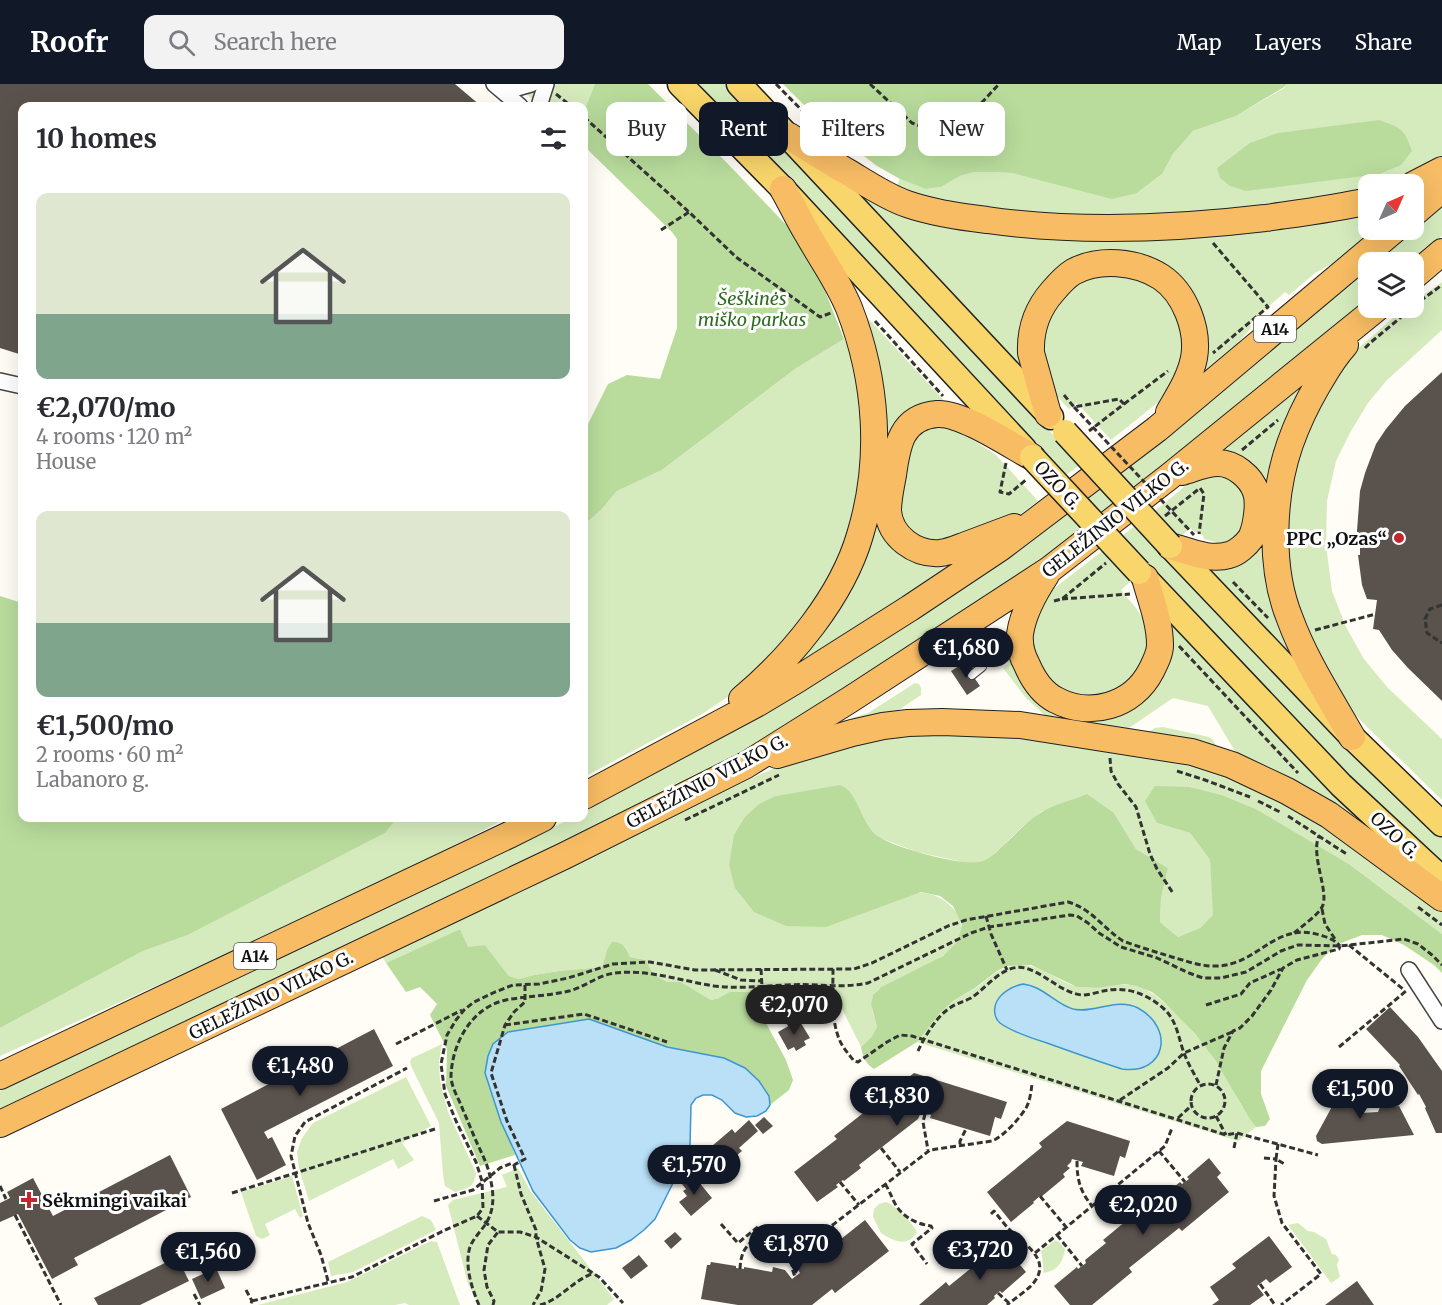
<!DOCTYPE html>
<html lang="en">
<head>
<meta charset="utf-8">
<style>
  :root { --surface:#fff; --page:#f2f2f3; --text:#2b2b33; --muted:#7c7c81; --accent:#111827 }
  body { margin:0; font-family:Merriweather,serif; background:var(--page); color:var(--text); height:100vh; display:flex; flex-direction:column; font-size:22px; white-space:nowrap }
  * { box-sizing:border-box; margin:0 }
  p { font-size:20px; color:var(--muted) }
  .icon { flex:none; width:33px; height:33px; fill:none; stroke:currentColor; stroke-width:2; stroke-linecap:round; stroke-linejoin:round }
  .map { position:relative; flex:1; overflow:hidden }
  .drawer { position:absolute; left:18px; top:18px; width:570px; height:720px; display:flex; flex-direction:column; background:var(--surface); border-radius:12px; box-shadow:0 6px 24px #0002 }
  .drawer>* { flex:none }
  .banner { position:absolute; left:606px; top:18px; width:570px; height:54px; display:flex; gap:12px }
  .needle { width:39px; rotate:45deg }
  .controls { position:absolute; left:1358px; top:90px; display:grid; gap:12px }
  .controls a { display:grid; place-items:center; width:66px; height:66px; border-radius:12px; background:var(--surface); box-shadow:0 6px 24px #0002; font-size:30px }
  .price { position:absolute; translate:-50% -51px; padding:0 14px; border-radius:21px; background:var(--accent); color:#fff; font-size:20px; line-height:39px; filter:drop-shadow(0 2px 3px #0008) }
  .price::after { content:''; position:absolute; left:50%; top:36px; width:18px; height:14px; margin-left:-9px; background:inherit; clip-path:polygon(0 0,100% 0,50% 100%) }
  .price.on { background:#222; color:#fff }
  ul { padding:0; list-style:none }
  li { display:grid; align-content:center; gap:12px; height:318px; padding:0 18px }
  li span { display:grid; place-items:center; height:186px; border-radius:12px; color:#555 }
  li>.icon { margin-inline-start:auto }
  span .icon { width:108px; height:108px; fill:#fffc; stroke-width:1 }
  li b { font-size:26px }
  h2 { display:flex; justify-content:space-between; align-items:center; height:72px; padding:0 18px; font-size:26px }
  .tag { padding:0 21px; border-radius:12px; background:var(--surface); box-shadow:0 6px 24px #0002; font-size:21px; line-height:54px }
  .tag.on { background:var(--accent); color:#fff }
  header { display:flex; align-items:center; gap:36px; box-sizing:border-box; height:84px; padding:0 30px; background:var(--accent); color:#fff }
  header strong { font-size:28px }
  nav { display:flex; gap:33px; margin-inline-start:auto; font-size:21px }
  .search { width:420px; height:54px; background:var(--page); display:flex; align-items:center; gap:15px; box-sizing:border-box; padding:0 21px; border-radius:12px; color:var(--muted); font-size:22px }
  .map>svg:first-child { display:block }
  .green { fill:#d5ebbd; fill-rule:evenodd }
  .forest { fill:#b9dc9c }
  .water { fill:#b9e0f7; stroke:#3f96cf; stroke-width:1.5 }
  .building { fill:#5a524d }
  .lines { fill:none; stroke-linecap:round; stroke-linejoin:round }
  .service-casing { stroke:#444; stroke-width:10 }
  .minor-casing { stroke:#444; stroke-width:18 }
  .primary-casing { stroke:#222; stroke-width:27 }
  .trunk-casing { stroke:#222; stroke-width:28 }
  .path { stroke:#333; stroke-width:3; stroke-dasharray:6 3; stroke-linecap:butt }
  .service { stroke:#fff; stroke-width:8 }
  .minor { stroke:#fff; stroke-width:15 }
  .primary { stroke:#f9d66b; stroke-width:24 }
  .trunk { stroke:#f7bc64; stroke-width:26 }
  .primary-bridge-casing { stroke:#222; stroke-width:27; stroke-linecap:butt }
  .path-bridge { stroke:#333; stroke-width:3; stroke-dasharray:6 3; stroke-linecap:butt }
  .primary-bridge { stroke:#f9d66b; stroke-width:24 }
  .poi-dot { fill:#c4262e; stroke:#fff; stroke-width:2 }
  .labels { text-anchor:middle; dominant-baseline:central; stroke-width:6; stroke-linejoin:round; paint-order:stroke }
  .shield { fill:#fff; stroke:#585858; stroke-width:1.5 }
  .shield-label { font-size:16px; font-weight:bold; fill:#111 }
  .park-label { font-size:18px; font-style:italic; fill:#2f6b1f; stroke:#fff }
  .street-label { font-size:18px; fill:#111; stroke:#fff }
  .poi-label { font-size:18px; font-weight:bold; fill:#111; stroke:#fff; text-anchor:end }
</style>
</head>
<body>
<header>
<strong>Roofr</strong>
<div class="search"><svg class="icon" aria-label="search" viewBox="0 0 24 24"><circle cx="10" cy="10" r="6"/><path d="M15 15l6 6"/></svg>Search here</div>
<nav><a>Map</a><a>Layers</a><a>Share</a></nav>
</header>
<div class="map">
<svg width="1442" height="1221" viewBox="0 0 1442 1221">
  <rect width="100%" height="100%" fill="#fffdf5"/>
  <path class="green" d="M515,0H595L584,27V22H540Z
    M699,0H726L768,43L1013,306L1080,381L1066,391L959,279Z
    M1287,0H1442V75L1420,88L1390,100H1368V107L1165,136L1002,128L893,109L900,95L927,105L941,103L960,92L974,88H989L1012,89L1137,109L1162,90L1173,70L1193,47L1236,32L1284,4Z
    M847,97L963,140L1368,126V146H1379L1352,169L1315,189L1289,211L1285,208L1250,239L1251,244L1222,277L1200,294L1170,192L1056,189L1034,300Z
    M1442,118V152L1411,178H1372L1410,146H1413V143Z
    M1368,182V214L1249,314L1074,455L779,649L536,777L0,1029V1007L403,817L572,734H584V727L766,625Z
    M1102,189L1147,195L1170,214L1188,266L1166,312L1111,356L1077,319L1069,325L1050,305L1037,255L1065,204Z
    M1442,198V246L1386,297L1368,319L1351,347L1336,377L1327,417L1326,461L1332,507L1346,543L1364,575L1388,604L1442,655V716L1361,637L1345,619L1312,572L1282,478L1299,349L1346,275L1394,233L1407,224H1413V219Z
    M864,230L950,323L885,373C885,348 886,322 883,298C879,274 872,252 864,230Z
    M844,255L861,284L865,308L858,432L822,513L747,600L702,630L584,693V441L601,426L617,407L662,386L795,285Z
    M1313,289L1266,413L1316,602L1201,477L1218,480L1263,414L1212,374Z
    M936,337L960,347L996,371L1038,417L1011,437L937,462L899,441L906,362L927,339Z
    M1215,386L1245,403L1246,438L1237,455L1220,462L1215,458L1204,455L1203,451L1195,448L1190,444L1164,468L1365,678L1442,753V780L1366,710L1148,482L1121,506L1136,524L1148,543L1152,557L1134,598L1100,615L1061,609L1038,587L1028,542L1048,509L1166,418L1190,398Z
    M879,420L893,459H989L781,594Z
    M1169,535L1416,786L1242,679L1208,622L1173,614L1123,648L1049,635L1026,614L1003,584L1009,579L1003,571L997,575C996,569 999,565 1006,564L1010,566L1015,582L1111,631Z
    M915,599L919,600L921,604V611L894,629L853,638L852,634L868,629Z
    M1163,643L1209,653L1213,656L1222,672L1144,651L1155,644Z
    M985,648L1195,676L1287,712L1442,822V850L1349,780L1256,725L1222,711L1190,703L1157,739L1190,749L1210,776L1214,831L1200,844L1178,853L1160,838L1161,814L1168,784L1136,765L1114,729L1042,727L1023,742L991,773L980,779H967L917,768L880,754L868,743L851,708L893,817C902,814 915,807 924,809C945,811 971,834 958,857C948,874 913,887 895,896C888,900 877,903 873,912C869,921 875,934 877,943L872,952L861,963L833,907L797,909L760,928L753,911L750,909L729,908L719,914L711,916L681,898H667L653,890L646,876L630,873L624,862L607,866L602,883L559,887L534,891L519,895L509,892L485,861L468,864L460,845L386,879L380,869L732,703L775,684L810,671L901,650Z
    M397,734H507L365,808L0,972V944L143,867L188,851L385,749Z
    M1021,881C1044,881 1059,900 1080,903C1099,906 1117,897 1135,902C1153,906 1166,920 1179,933C1191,946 1204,960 1214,975C1227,994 1237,1015 1249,1034L1256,1043L1238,1057L917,958C927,944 937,930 951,919C959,913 968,909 976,904C995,890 996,884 1021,881ZM1023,900H1030L1067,922L1074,925L1148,931L1028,952L1001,939L997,935L1016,902Z
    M442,960L439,977L440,996L443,1010L448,1028L476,1089C474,1104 468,1104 455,1108L445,1102L443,1091L439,1039L411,982L410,977L412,974Z
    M406,993L431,1042L402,1059L414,1076L398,1085L393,1075L309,1117L299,1084L297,1068L302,1054L313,1039Z
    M518,1084L531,1108L614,1215L607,1221H479L468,1200L448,1121L453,1116L507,1103L502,1091Z
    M292,1092L303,1132L300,1134L295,1125L265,1140L270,1151L262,1155L256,1152L241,1108Z
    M886,1118C895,1121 913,1139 917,1148C907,1164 894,1157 881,1149L873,1133L874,1125L879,1120Z
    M422,1132L431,1136L436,1146L353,1188L331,1192L328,1178Z
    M1298,1139L1308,1147L1314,1148L1326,1155L1332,1170L1336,1171L1339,1175L1337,1181L1340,1193L1331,1199L1288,1141Z
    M1055,1156L1059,1158L1065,1165C1063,1178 1058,1187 1043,1189C1044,1181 1042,1174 1041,1167Z
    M431,1157L437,1158L460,1221H409L405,1219L395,1221H258L347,1198Z"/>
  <path class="forest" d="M595,0H648L730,82L791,146L816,184L844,255L795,285L662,386L617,407L601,426L584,441V348L608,300L627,291L660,295L677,244V155L672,148L584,62V27Z
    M783,0H1287L1284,3L1236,32L1193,47L1173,70L1162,90L1137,109L1112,115L1012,89L989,88H974L960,92L941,103L926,105L900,95L877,82L852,63L810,27Z
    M1379,36C1401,44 1404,44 1412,67L1401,81L1379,90L1246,107L1230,102L1220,94L1217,84L1250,59L1278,49Z
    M0,512L22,519V734H397L385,749L188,851L143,867L0,944Z
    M840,701C861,709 859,742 881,754C897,764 966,784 983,777C993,773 1000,764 1008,757C1018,747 1028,737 1040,729C1052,721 1073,716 1087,710L1114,729L1136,765L1168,784L1161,814L1160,838L1178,853L1200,844L1213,831L1210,776L1190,749L1157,739L1145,717L1155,702L1190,703L1222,711L1256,725L1349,780L1442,850V889L1434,881L1404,861L1382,851H1362L1336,861L1322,875L1307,896L1261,987V1010L1270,1035L1265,1042L1256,1043L1249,1034L1215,976L1195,950L1163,917L1152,908L1136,902L1125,900L1096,904L1077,903L1031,881L1007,882L997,887L975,904L953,917L939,930L917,958L874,985C865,979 863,973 861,963L872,952L877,943L871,920L873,911L881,903L943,872L958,857L962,841L953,822L940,812L921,808L826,843L786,842L754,828L735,804L729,781L734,751L745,733L759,720L776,712Z
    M460,845L468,863L485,861L509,892L519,895L534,891L559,887L602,883L607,866L612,858C623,857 626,864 630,873L646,876L653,890L667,898H681L711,916L719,914L729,908H750L753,911L760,928L786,976L793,996L789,1006L770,1021L769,1012L745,984L724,974L667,963L589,935L508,948L511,1061L515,1071L480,1082L446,1002L447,965L430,931L437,920L420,903L406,908L386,879Z"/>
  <path class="water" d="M1023,900C1043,902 1055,920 1073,925C1094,930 1117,913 1138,924C1175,944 1166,991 1122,985C1097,977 1072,968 1047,959C1034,955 1011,947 1000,939C994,934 993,924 997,917C1002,908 1013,902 1023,900Z
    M589,935L667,963L724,974L745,984L759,997L769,1012L770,1021L766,1027L757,1032L746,1033L735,1029L722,1016L712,1011H703L696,1014L691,1021L690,1062L682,1081L655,1135L644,1146L631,1156L616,1164L591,1168L580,1164L570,1156L533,1107L501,1038L485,989L488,972L493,960L508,948Z"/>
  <path class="building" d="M0,0H455L481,22H22V259L19,270L0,264Z
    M1442,288V617L1408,584L1392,566L1379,546L1373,545L1377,516L1367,515L1362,501L1358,471H1360V462L1357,461V447L1360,407L1365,389L1376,360L1386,345L1405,322Z
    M964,579L980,602L967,611L951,587Z
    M1390,923L1418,953L1442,987V1049H1436L1425,1024L1426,1023L1419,1010L1418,1011L1399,982L1400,981L1366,945Z
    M799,936L810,954L804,957L806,961L796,967L794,963L788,966L778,948Z
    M374,945L393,982L264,1048L268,1055L272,1053L286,1081L257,1096L221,1025Z
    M914,989L1007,1018L1001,1035L995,1033L990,1052L930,1034L931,1031L921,1028L918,1035L859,1081L861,1084L844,1097L843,1096L836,1101L838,1103L817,1118L794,1088L837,1055L834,1052Z
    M1347,995L1366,1016L1360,1027V1029L1378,1028L1380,1023H1392L1399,1022L1414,1051L1322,1060L1317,1057L1316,1052Z
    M764,1033L773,1042L763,1050L755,1041Z
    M749,1036L758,1047L739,1064L742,1067L730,1077L727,1074L724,1076L712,1062L732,1045L735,1049Z
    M1067,1037L1130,1057L1125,1074L1120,1072L1114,1092L1081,1082L1083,1078L1072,1075L1071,1078L1067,1082L1070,1084L1063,1090L1065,1093L1041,1113L1040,1112L1033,1118L1034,1119L1011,1138L987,1108L1042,1063L1039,1059Z
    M170,1071L191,1113L74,1174L78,1181L52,1195L18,1130L0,1138V1119L10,1114L7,1108L33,1094L53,1132Z
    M1209,1074L1221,1089L1217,1093L1229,1108L1182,1147L1179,1144L1129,1184L1132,1188L1092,1221H1070L1054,1202L1077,1183L1078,1185L1086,1179L1085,1176L1106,1159L1103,1156L1126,1137L1128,1139L1132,1136L1134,1134L1133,1132L1156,1113L1158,1116L1180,1098L1182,1100L1189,1095L1187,1093Z
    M693,1091L712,1114L691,1132L679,1118L687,1112L683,1107L686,1105L682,1100Z
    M865,1136L889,1167L835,1209L832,1205L812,1221H738L701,1215L707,1181H710L711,1178L736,1182V1184L744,1185V1183L772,1188L773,1183L785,1186L792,1195L800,1189L797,1184L809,1174L812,1178L835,1160L836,1162L843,1157L841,1155Z
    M675,1148L682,1155L671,1165L664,1157Z
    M1269,1152L1292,1183L1270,1199L1266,1195L1257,1202L1264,1211L1250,1221H1212L1219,1216L1210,1203L1236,1184L1232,1180Z
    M1002,1159L1026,1188L1002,1209L1000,1207L994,1212L995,1214L987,1221H919L946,1198L949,1202Z
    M639,1171L648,1182L631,1195L622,1184Z
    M177,1173L189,1197L140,1221H98L94,1214Z
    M216,1184L225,1204L201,1215L192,1195Z
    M1357,1197L1374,1221H1325Z"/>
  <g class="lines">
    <g class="service-casing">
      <path id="service" d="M972,591L982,583"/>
    </g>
    <g class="minor-casing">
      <path id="minor" d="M494,0L520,22
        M500,0L517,4L531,0
        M539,22L546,0
        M0,297L22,302
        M1409,886L1442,937"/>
    </g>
    <g class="primary-casing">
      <path id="primary" d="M680,0L783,105L1024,365
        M739,0L1051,333
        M1170,462L1352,653L1442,740
        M1143,492L1341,701L1442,795"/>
    </g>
    <g class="trunk-casing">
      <path id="trunk" d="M789,52C809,65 830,78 851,90C869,101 887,113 907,120C933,129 961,133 987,136C1079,149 1173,145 1265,134C1300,129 1334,125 1368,117
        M1413,101L1442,86
        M1413,130L1442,105
        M1413,193L1442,168
        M1345,261C1333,274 1326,287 1317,302C1306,321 1297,340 1290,360C1272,412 1269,484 1290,535C1305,576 1330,614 1352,653
        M1048,330L1031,269C1030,246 1037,225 1053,207C1059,200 1065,193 1073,188C1099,174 1136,177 1161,193C1185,209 1199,246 1194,274C1190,294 1179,311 1169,328
        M1014,443C998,449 982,455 966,461C958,464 949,468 940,469C916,471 890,453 888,427C888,415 891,402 893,391C897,362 901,333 937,330C961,328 1010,361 1032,373
        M1170,462C1189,467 1209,477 1229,471C1237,469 1246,461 1251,454C1256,444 1260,420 1256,408C1251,393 1234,379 1218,379C1205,379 1193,385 1182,388
        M1046,491C1034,509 1023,529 1020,550C1019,561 1022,572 1027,581C1033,595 1042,609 1056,616C1090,634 1133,622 1151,587C1155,579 1160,570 1160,561C1160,538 1151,516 1145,494
        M742,615C791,574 842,513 860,451C883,376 877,296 849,224C838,197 821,174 807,149C798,134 791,119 783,105
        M777,671L852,649L883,642L908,639L942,638L1020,641L1192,668L1232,681L1287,707L1329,731L1442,814
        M584,712L758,619L798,595L910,524L1000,464L1157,345L1394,146
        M0,992L509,751L543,734
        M0,1040L564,772L746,681L851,615L1049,486L1170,392L1377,224"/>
    </g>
    <path class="path" d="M776,0L825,50
      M870,0L912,39L950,53L999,0
      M556,10L571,22
      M584,33L689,128L736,173L820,233L831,229
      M661,146L689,128
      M1213,159L1268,223L1213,269
      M1413,222L1442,201
      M875,237L943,312
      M1365,264L1370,259L1412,224
      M1064,311L1074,323L1119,315L1124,320L1089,347
      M1124,320L1168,287
      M1242,366L1278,336
      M1006,379L1000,408L1009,410L1027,395
      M1165,432L1200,404L1204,410L1199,450
      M1233,498L1268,534
      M1062,515L1130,510
      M1054,517L1062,515L1106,479
      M1442,521L1430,525L1425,535L1427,549L1442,559
      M1315,546L1376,530
      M1179,562L1298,689
      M1110,674L1111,687L1118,700L1136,723L1150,770L1157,785L1173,809
      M1177,687L1205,696L1250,713
      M1258,717L1282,729
      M1288,732L1348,771
      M685,736L779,691
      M1418,823L1442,841
      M1322,825L1325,840L1335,855
      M986,832L991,850L1007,886
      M1294,849C1302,842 1318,831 1322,823C1330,809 1310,771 1319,752
      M1349,861L1403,905
      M761,885L762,903
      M833,885C833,907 831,932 838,952C841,962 848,969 854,977L858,978L887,958L900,951L912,952L1226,1051L1237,1049L1318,1071
      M715,886L741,896L762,897
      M1206,921L1241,910L1250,899L1281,885
      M505,941L584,930L667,958
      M396,960L462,926
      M1339,963L1406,907
      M918,967C924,954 935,935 947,926C954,920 963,918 971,914C987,904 1003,879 1025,884C1045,889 1061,909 1082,911C1091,911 1100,907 1109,906C1129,903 1148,911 1163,924C1177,936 1178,953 1184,969C1188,980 1195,991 1200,1001
      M1191 1017a17 17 0 1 1 34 0a17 17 0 1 1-34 0Z
      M1216,1001L1224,964L1233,947L1240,944L1252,932L1271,906L1283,884L1297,876L1339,865L1340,862
      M1120,1016L1168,984L1184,969L1232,948
      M925,1030L923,1038L928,1066
      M1216,1032L1226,1051
      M1178,1034L1192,1021
      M960,1060V1057L966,1045
      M1278,1060L1276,1075L1286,1081
      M881,1064L900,1088
      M1234,1064L1237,1049
      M1159,1067L1185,1098
      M1264,1074L1276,1075L1274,1112L1282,1139L1321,1190L1281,1221
      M1077,1077C1077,1096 1080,1107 1092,1122
      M514,1081L521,1110L536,1146V1153L545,1185L541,1207L533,1221
      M840,1098L859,1121
      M885,1100C890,1107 892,1115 897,1123C905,1134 917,1140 931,1142L932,1144L912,1160L927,1180
      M0,1102L6,1115
      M1110,1107L1132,1136
      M232,1109L435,1045
      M1040,1112L1066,1143
      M434,1117L473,1106L500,1084L512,1079L514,1081L525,1075L507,1037L491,989L505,941L514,928L525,918V900
      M991,1130L994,1127C999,1133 1004,1140 1009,1145C1023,1160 1051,1174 1035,1197C1031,1204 1014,1215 1007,1221
      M15,1131L61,1221
      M477,1132L498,1148H520L536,1153L599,1193L623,1219
      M721,1140L738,1159L759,1142C774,1160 796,1162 817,1153L930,1066L992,1057C1003,1053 1020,1034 1026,1024C1030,1017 1031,1008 1032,1000
      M832,1142L840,1159
      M1057,1151L1082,1182
      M794,1159L792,1184L795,1193
      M1035,1169L1165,1062L1172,1044
      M740,1185C741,1164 748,1160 764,1148
      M328,1197L321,1171L308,1139L291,1072L295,1052L305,1038L407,984
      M1260,1200L1275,1221
      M246,1206L252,1217L250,1221
      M998,1209L1009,1219
      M194,1210L200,1221
      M252,1217L352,1193L443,1147L477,1132L483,1124L482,1097L476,1078L456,1037L445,1010L441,980L447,951L456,936L464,926L474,918L495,908L513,901L539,900L568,894L613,880L650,878L695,886L854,885L872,879L948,842L966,836L1068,818C1092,825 1103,844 1123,857C1139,863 1156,868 1172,873C1187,877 1201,883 1217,882C1258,881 1275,837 1320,851C1329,854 1334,855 1340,862
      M479,1221C472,1205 464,1181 470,1163C473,1155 480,1148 485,1141C495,1126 494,1110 490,1093C488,1081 482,1070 477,1059C472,1048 468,1037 463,1026C459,1015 451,1003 451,992C452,959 472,923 506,916C527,912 548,912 569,907C585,903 598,891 615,889C648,885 682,897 714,902C739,905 762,902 787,901C816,899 839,905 868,899L971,849L989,843L1070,831L1077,832L1088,839L1099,849L1121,863L1157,874L1189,889L1203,894H1221L1246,888L1281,867L1298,861L1340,862L1404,855L1418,860L1432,871L1442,881
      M493,1221L494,1217L487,1203L484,1186L488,1161L498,1148
      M540,1221C560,1216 573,1196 594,1189"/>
    <use href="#service" class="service"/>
    <use href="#minor" class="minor"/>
    <use href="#primary" class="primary"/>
    <use href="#trunk" class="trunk"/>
    <g class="primary-bridge-casing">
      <path id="primary-bridge" d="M1065,348L1170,462
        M1032,373L1139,488"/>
    </g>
    <path class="path-bridge" d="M1074,323L1194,451"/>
    <use href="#primary-bridge" class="primary-bridge"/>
  </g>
  <g class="poi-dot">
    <circle cx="1399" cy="454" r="6"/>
    <path d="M26 1107h6v6h6v6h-6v6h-6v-6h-6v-6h6z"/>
  </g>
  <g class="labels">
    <g class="shield">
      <rect x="1254" y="232" width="42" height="26" rx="4.5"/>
      <rect x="234" y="859" width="42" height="26" rx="4.5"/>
    </g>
    <g class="shield-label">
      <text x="1275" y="245">A14</text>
      <text x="255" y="872">A14</text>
    </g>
    <g class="park-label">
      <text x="752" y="214">Šeškinės<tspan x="752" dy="21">miško parkas</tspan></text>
    </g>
    <g class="street-label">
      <text transform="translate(1058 401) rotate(47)">OZO G.</text>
      <text transform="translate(1115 434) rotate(-38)">GELEŽINIO VILKO G.</text>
      <text transform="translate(707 697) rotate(-28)">GELEŽINIO VILKO G.</text>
      <text transform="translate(1395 751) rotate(43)">OZO G.</text>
      <text transform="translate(271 911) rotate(-26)">GELEŽINIO VILKO G.</text>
    </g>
    <g class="poi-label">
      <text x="1387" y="454">PPC „Ozas“</text>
      <text x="42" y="1116" text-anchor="start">Sėkmingi vaikai</text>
    </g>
  </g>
</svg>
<div class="controls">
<a><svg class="needle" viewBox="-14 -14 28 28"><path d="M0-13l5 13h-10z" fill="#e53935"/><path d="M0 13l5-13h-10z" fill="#7c7c81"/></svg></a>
<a><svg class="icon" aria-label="layers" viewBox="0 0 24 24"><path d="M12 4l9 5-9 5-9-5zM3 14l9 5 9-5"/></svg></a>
</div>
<b class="price" style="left:966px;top:595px">€1,680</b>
<b class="price on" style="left:794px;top:952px">€2,070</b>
<b class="price" style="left:300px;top:1013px">€1,480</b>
<b class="price" style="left:1360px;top:1036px">€1,500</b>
<b class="price" style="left:897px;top:1043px">€1,830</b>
<b class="price" style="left:694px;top:1112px">€1,570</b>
<b class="price" style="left:1143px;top:1152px">€2,020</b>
<b class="price" style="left:796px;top:1191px">€1,870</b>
<b class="price" style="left:980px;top:1197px">€3,720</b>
<b class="price" style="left:208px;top:1199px">€1,560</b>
<div class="banner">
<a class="tag">Buy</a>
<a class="tag on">Rent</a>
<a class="tag">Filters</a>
<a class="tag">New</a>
</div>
<section class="drawer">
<h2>10 homes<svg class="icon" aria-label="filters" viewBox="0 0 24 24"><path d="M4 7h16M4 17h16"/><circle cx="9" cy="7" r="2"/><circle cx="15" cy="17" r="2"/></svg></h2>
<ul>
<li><span style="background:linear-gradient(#dfe7d0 65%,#7fa58c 0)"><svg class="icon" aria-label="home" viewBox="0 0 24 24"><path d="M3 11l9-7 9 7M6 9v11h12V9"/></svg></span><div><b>€2,070/mo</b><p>4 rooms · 120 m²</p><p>House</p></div></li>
<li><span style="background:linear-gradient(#dfe7d0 60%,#7fa58c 0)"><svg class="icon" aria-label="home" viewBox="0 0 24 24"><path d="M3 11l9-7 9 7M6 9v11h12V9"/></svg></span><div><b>€1,500/mo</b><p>2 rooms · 60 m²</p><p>Labanoro g.</p></div></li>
</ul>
</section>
</div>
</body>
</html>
